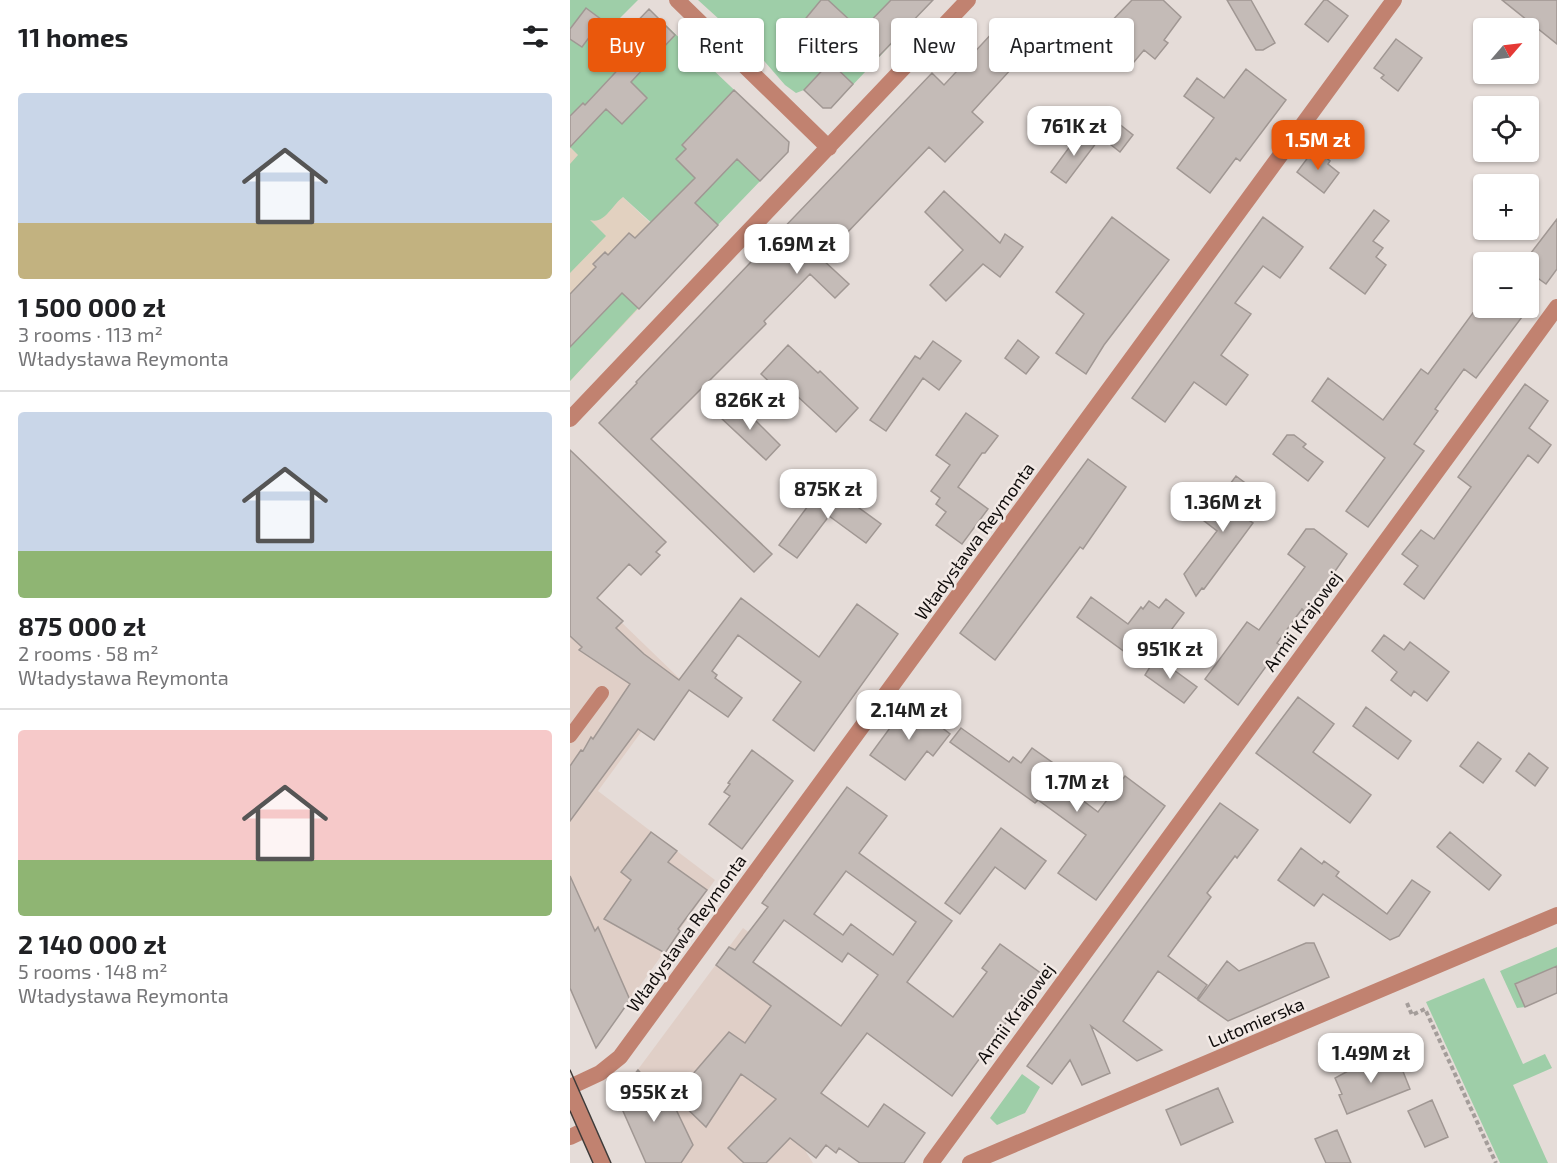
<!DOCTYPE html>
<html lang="en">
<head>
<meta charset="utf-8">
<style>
  :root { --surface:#fff; --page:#f6f6f6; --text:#202124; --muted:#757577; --line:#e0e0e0; --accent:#ea580c }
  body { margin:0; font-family:"Exo 2",sans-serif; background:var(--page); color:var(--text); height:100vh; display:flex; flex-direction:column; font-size:22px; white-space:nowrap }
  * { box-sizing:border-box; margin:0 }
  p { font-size:20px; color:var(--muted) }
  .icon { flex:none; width:33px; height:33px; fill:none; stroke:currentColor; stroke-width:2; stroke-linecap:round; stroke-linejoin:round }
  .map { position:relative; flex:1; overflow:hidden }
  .side { display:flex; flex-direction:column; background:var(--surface); width:570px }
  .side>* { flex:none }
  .banner { position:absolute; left:18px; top:18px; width:570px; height:54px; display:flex; gap:12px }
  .needle { width:39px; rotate:62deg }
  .controls { position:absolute; left:903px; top:18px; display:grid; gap:12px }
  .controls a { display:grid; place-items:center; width:66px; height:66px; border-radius:6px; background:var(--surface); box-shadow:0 2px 4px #0004; font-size:30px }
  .price { position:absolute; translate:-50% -51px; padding:0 14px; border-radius:12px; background:#fff; color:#222; font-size:20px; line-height:39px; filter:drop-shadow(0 2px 3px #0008) }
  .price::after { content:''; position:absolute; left:50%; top:36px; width:18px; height:14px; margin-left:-9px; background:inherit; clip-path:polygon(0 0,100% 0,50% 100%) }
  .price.active { background:var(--accent); color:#fff }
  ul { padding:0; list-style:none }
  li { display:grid; align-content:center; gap:12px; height:318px; padding:0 18px }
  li+li { border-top:2px solid var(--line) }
  li span { display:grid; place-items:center; height:186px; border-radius:6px; color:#555 }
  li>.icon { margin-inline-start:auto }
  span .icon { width:108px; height:108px; fill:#fffc; stroke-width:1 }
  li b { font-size:26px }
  h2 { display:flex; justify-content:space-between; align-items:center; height:72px; padding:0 18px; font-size:26px }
  .chip { padding:0 21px; border-radius:6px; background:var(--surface); box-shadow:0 2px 4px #0004; font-size:21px; line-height:54px }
  .chip.active { background:var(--accent); color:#fff }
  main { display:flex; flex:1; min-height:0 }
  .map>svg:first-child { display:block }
  .built { fill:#e0cfc7 }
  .education { fill:#e2d1c0 }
  .green { fill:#9ecea8 }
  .building { fill:#c4bbb7; stroke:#a09793; stroke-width:1.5; fill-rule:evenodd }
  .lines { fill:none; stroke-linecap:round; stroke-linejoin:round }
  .path { stroke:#a49d9a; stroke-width:4; stroke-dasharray:4.5 3; stroke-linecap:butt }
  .service { stroke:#c18270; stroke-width:14 }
  .minor { stroke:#c18270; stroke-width:16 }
  .tertiary { stroke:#c18270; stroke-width:16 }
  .tram { stroke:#3e3a38; stroke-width:1.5 }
  .labels { text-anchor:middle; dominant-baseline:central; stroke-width:5; stroke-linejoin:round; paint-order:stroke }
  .street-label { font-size:18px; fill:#100d0c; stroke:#f2e9e5 }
</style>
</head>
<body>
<main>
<section class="side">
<h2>11 homes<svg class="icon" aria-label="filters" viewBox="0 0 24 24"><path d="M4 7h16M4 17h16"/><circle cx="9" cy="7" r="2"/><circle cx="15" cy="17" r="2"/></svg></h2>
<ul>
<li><span style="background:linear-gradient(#c9d6e8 70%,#c2b280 0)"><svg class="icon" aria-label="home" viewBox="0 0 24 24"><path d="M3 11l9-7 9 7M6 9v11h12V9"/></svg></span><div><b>1 500 000 zł</b><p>3 rooms · 113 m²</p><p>Władysława Reymonta</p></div></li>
<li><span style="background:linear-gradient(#c9d6e8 75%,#8fb573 0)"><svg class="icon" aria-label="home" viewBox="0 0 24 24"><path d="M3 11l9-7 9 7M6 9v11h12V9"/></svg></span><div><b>875 000 zł</b><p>2 rooms · 58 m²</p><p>Władysława Reymonta</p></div></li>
<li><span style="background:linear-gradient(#f6c9c9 70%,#8fb573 0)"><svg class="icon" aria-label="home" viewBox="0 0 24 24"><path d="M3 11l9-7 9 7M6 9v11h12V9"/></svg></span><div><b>2 140 000 zł</b><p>5 rooms · 148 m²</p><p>Władysława Reymonta</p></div></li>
</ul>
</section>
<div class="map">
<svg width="987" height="1163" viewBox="0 0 987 1163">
  <rect width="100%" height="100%" fill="#e5dcd8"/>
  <path class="built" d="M16,588L110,679L28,791L145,880L33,1038L26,1040L22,1037L0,988V604Z
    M173,928L196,945L183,962L281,1033L230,1100L238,1132L236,1152L243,1163H76L49,1102V1095Z"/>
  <path class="education" d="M0,147L94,236L70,307L0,381Z"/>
  <path class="green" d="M0,0H68L46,22H41L40,39L57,32L79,9L219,142L218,152L118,256L53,197C42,205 34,225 20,220L36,236L0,273V164L8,155L0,147Z
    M128,0H363L261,108H253L234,90L226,93L215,85L170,33L150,20Z
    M52,293L68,308L0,381V347Z
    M987,947V966L945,984L955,1007L947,1008L930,971Z
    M914,978L953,1064L975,1054L982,1068L943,1085L978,1163H930L856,1002Z
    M452,1074L470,1087L455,1113L427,1125L420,1118Z"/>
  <path class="building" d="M251,0H258L284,24L256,57L227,29Z
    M321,0H363L309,56L286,36Z
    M562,0H593L611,17L594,40L598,43L585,59L574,50L564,62L532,31Z
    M657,0H681L705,43L693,50H686Z
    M754,0H757L778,16L758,42L735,24Z
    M932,0H987V44Z
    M16,8L32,20L12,47L0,39V29Z
    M79,9L105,35L61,82L77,98L52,124L36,109L0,147V116L13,103L15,105L71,45L57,32Z
    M425,30L453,56L402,112L413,122L375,162L359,147L252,259L279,284L265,298L240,274L194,321L196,324L81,439L202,554L184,572L29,423L67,383L66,382L362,73L374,85Z
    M826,39L852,58L828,91L811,78L814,75L804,68Z
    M260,62L283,84L261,108H253L234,90Z
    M676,69L716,100L670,161L666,158L640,193L607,168L644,118L614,96L627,78L654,98Z
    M164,90L219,142L218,152L190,181L167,159L125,203L148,225L69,309L52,293L0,347V294L26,267L23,264L35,252L38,255L59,233L65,238L125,178L106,159L116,149L112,145Z
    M548,123L563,135L550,152L535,140Z
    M512,130L527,142L496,183L481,172Z
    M745,148L760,161L758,164L769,173L754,193L727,172Z
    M374,191L430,243L435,234L453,247L430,277L413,264L376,301L360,285L393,250L355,212Z
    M804,210L819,221L803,241L813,248L806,257L816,265L795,294L760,268Z
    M542,217L599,260L534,345L516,374L486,353L514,314L486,292Z
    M693,217L733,247L710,278L693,266L665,303L681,314L651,355L678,375L656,405L624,382L595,422L562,398Z
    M987,219V269L976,284L958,271V262H954Z
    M919,308H938L952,317L906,378L894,369L865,409L868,411L844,444L854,451L798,527L776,511L815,458L742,401L758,378L813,420L851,369L858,374L905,310L912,316Z
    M448,340L469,357L456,374L435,358Z
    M363,341L391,361L369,390L353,378L316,431L300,420L345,356L350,359Z
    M218,345L248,373L250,371L288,408L266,432L226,395L220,401L191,374Z
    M955,384L978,401L959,428L981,445L968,463L958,455L854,599L834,584L848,566L832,554L851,530L864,539L901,487L888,477Z
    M166,401L210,445L196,460L151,418Z
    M396,413L428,436L415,453H412L388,487L418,509L392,544L366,525L376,512L366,504L370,498L361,491L380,465L366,455Z
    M717,435H724L736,444L733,447L753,462L738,481L703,454Z
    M0,450L96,542L86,552L90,555L71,575L59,564L27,598L53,621L46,628L74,654L109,680L171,598L249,657L287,604L328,634L244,751L203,720L231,682L168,635L142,671L147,675L145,678L172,698L158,717L119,690L84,740L68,729L0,821V766L11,750L13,751L21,737L23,739L60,684L9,650L12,647L0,636Z
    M518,459L556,487L513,549L510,547L425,660L390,633Z
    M666,476L690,494L674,517L683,523L634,589L632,588L626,596L614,574L647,531L633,520Z
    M255,483L311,524L296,543L259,516L227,558L209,545Z
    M736,529H744L777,554L736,613L732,609L707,643L711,646L668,705L635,679L677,622L689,630L735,567L718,554Z
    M521,597L558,624L571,607L573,609L579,601L589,608L596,599L614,613L574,666L507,617Z
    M814,635L834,650L840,642L879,672L857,701L844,691L841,696L821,680L827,672L802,651Z
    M586,657L627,687L614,703L575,675Z
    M728,697L764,724L743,752L801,795L780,823L686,753Z
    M339,702L380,734L363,756L357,751L335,780L300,755Z
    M796,707L841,741L828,759L783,726Z
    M391,728L439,762L443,757L451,763L462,748L489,767L482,777L528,812L555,776L595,806L526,900L488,873L516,835L468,800L465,803L380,742Z
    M908,742L931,759L913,783L890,766Z
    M182,750L223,781L172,849L139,824L160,796L154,792L160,784L158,783Z
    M959,753L978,768L965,786L946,771Z
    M277,787L317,816L289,853L382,921L337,982L383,1017L417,972L412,968L430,944L472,974L382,1096L297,1033L251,1093L298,1127L314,1104L355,1133L334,1163H290L269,1148L266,1153L256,1145L246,1158L220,1138L196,1163H174L158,1148L206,1099L171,1074L136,1127L104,1096L159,1032L175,1043L201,1006L146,965L159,947L165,950L198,907L192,903ZM276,871L346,922L323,955L281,924L273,935L244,914ZM214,920L272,962L278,953L308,975L271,1026L183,962Z
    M650,803L688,830L667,858L665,856L637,893L641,897L598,956L637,985L627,999L588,971L553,1021L592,1050L567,1061L521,1026L540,1073L512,1085L500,1060L482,1084L457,1066Z
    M431,828L476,861L455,889L425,867L390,914L375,903Z
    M81,832L107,851L98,862L137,890L108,929L110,931L95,953L34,919L61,880L51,872Z
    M880,832L931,875L919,890L867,847Z
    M731,848L752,864L754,861L769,872L766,876L817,914L842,880L860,892L829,936L820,940L753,894L744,906L708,880Z
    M0,876L25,931L28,927L60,1000L26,1048L0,988Z
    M736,943H744L759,977L658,1021L628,1000L657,961L669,971Z
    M987,966V993L955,1007L945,984Z
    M822,1054L829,1070L832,1069L840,1089L777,1114L769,1095L772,1094L765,1078L778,1071Z
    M68,1070L98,1103L101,1099L123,1145L111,1163H76L49,1102L48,1095Z
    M648,1088L663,1122L611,1145L596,1110Z
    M862,1100L878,1137L855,1147L838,1111Z
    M767,1130L781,1163H756L745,1139Z"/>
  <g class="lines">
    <path class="path" d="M837,1003L842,1015L855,1009L926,1163"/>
    <path class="service" d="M0,736L32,693"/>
    <path class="minor" d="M107,0L259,148
      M0,419L398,0
      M0,1087L30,1073L50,1057L824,0
      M0,1137L17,1129
      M361,1163L987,307"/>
    <path class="tertiary" d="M0,1091L32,1163
      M400,1163L987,915"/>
    <path class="tram" d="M0,1070L41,1163
      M0,1111L23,1163"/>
  </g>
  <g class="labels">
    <g class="street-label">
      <text transform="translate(404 541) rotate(-54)">Władysława Reymonta</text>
      <text transform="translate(732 621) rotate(-54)">Armii Krajowej</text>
      <text transform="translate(116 933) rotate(-54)">Władysława Reymonta</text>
      <text transform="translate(445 1013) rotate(-54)">Armii Krajowej</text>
      <text transform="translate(686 1022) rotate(-23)">Lutomierska</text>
    </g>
  </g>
</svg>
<div class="controls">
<a><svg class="needle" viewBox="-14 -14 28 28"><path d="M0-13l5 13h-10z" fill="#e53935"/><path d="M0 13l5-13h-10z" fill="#757577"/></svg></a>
<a><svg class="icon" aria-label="locate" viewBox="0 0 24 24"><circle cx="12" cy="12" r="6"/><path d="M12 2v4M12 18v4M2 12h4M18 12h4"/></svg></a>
<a>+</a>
<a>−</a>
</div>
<b class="price" style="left:504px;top:157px">761K zł</b>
<b class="price active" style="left:748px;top:171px">1.5M zł</b>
<b class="price" style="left:227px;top:275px">1.69M zł</b>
<b class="price" style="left:180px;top:431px">826K zł</b>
<b class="price" style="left:258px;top:520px">875K zł</b>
<b class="price" style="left:653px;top:533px">1.36M zł</b>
<b class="price" style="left:600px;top:680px">951K zł</b>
<b class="price" style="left:339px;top:741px">2.14M zł</b>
<b class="price" style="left:507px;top:813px">1.7M zł</b>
<b class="price" style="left:801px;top:1084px">1.49M zł</b>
<b class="price" style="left:84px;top:1123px">955K zł</b>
<div class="banner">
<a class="chip active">Buy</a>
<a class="chip">Rent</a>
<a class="chip">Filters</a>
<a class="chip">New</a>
<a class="chip">Apartment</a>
</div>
</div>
</main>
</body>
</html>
